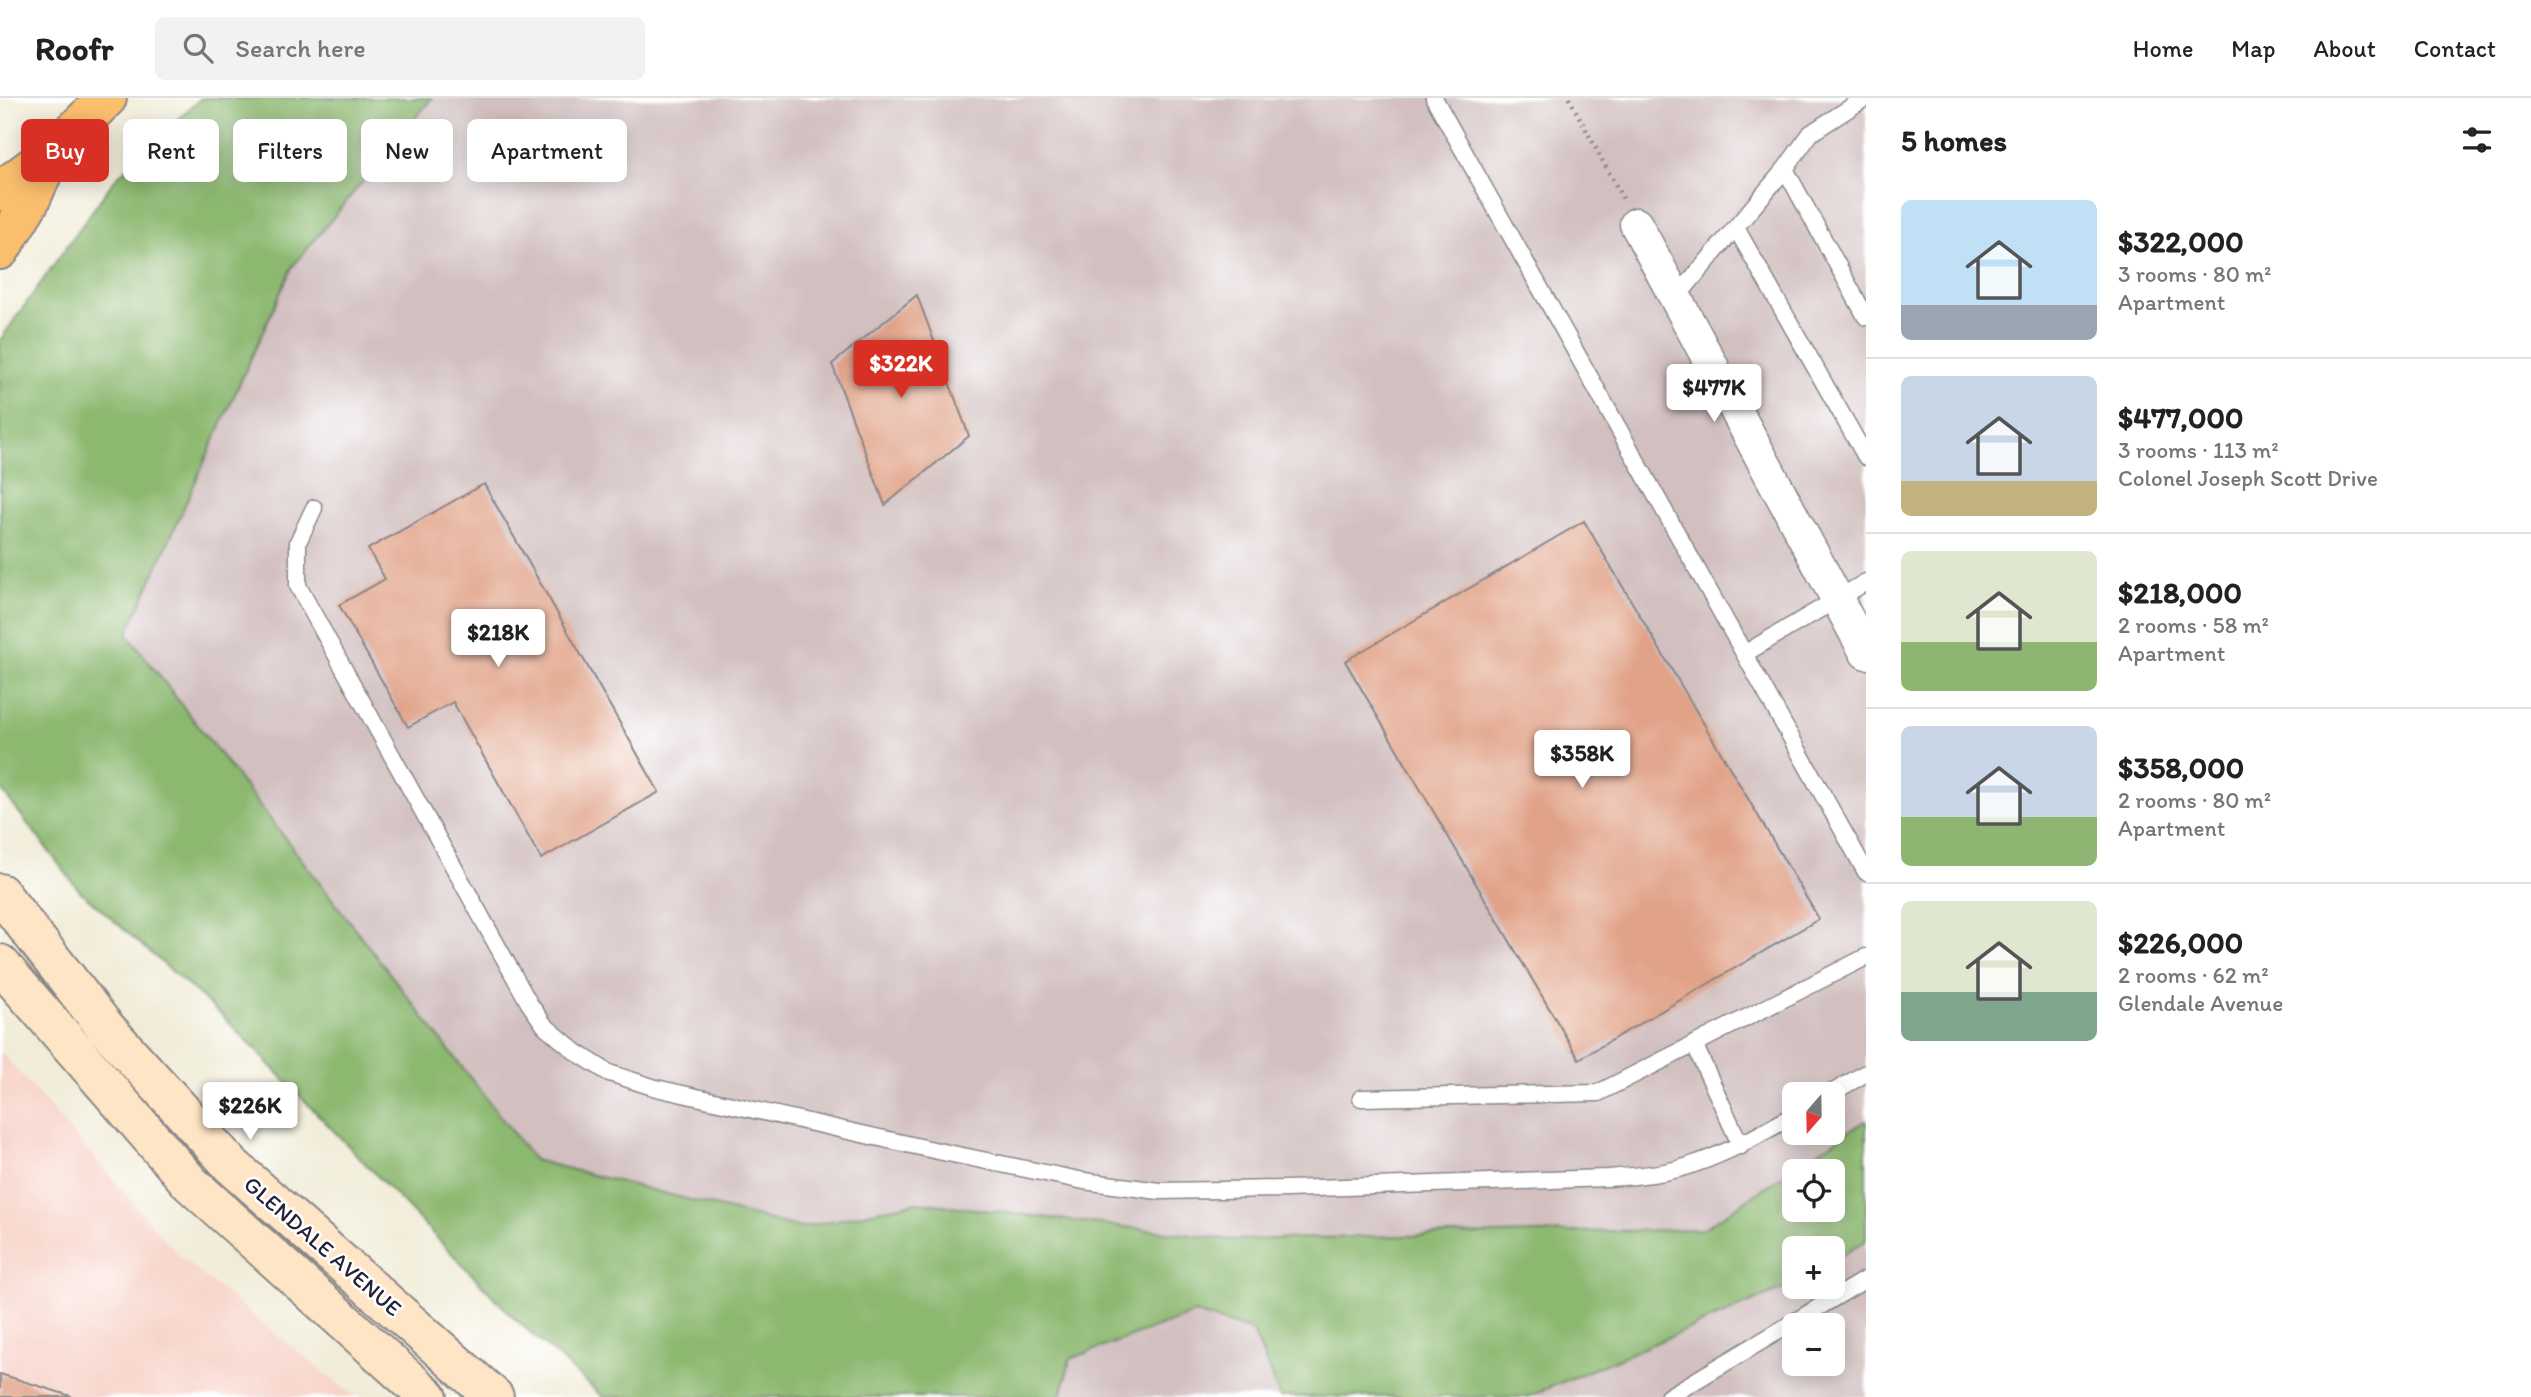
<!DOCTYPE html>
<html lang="en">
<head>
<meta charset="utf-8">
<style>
  :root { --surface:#fff; --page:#f2f2f2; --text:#222; --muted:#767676; --line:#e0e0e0; --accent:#d93025 }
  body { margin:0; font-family:Itim,sans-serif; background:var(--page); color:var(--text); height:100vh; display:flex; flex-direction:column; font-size:26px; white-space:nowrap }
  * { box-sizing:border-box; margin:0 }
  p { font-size:23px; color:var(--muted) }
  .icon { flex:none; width:38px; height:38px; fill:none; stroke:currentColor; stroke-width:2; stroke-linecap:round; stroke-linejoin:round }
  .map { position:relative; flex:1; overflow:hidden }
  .side { display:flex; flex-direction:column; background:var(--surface); width:665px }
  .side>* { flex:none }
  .top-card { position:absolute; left:21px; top:21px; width:665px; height:63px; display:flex; gap:14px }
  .needle { width:46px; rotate:200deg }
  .fabs { position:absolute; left:1782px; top:984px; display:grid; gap:14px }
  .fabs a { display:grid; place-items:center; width:63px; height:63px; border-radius:10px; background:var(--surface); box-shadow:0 4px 18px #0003; font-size:35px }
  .price { position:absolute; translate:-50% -60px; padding:0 16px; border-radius:7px; background:#fff; color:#222; font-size:23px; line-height:46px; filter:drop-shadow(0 2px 4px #0008) }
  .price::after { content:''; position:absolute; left:50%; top:42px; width:21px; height:16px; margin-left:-10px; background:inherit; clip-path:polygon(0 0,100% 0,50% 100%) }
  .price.active { background:var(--accent); color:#fff }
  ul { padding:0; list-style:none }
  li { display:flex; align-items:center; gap:21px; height:175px; padding:0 35px }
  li+li { border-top:2px solid var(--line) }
  li span { display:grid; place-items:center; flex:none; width:196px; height:140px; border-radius:10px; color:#555 }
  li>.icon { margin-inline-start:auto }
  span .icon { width:84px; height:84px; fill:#fffc; stroke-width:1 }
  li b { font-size:30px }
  h2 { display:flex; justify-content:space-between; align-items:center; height:84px; padding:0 35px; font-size:30px }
  .tag { padding:0 24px; border-radius:10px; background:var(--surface); box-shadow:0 4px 18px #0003; font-size:24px; line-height:63px }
  .tag.active { background:var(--accent); color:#fff }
  header { display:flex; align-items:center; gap:42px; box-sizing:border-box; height:98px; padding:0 35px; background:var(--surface); border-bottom:2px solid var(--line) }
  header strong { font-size:33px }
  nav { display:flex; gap:38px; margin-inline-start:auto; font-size:24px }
  .search { width:490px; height:63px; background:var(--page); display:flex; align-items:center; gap:18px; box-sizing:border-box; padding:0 24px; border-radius:10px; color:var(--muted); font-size:26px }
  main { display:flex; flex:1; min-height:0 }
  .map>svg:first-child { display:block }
  .built { fill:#f7d1c6 }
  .industrial { fill:#d2bfbf; fill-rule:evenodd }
  .forest { fill:#8cb870; stroke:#576d56; stroke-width:2; fill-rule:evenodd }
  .building { fill:#e1a388 }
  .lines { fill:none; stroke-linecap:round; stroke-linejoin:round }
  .lane-casing { stroke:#8a8789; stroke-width:19 }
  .street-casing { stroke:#8a8789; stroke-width:35 }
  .secondary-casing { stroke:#8a8789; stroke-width:42 }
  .highway-casing { stroke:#8a8789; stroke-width:42 }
  .path { stroke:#8a8789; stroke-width:4.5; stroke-dasharray:2 5; stroke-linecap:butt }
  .lane { stroke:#fff; stroke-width:16 }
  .street { stroke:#fff; stroke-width:32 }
  .secondary { stroke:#fde5c5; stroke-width:38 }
  .highway { stroke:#fabe6d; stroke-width:38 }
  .labels { text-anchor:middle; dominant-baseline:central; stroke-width:5; stroke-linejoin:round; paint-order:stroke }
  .street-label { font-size:23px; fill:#22223b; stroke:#fff }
</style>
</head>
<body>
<header>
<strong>Roofr</strong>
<div class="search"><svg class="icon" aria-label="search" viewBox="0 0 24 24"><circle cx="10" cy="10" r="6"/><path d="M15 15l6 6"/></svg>Search here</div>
<nav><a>Home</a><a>Map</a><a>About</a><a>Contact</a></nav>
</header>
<main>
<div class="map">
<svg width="1866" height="1299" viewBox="0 0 1866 1299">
  <rect width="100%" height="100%" fill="#fff"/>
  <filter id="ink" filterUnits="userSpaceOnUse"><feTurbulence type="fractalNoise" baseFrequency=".0143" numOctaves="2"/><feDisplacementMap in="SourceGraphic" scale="14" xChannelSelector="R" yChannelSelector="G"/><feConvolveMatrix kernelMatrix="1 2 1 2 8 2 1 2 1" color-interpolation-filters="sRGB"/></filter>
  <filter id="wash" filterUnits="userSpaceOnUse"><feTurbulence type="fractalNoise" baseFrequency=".00686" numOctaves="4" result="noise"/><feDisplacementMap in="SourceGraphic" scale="28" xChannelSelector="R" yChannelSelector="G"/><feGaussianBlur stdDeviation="1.57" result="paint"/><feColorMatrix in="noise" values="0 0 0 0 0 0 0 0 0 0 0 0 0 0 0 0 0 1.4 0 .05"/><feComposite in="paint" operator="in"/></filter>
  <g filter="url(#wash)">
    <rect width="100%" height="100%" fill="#f1ecd7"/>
    <path class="built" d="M0,952L181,1160L355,1299H0Z"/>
    <path class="industrial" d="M432,0H1866V1022L1703,1131L1233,1142L917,1104L801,1130L534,1062L127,536L292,169ZM1794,996H1832V1034H1794Z
      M1866,1143V1299H1527L1794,1185V1188H1832V1163ZM1794,1227H1832V1265H1794Z
      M1195,1215L1253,1233L1280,1299H1061L1070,1261Z"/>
    <path class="forest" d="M201,0H432L292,169L127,536L534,1062L801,1130L917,1104L1233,1142L1703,1131L1866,1022V1143L1832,1163V1150H1794V1185L1783,1191L1527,1299H1280L1253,1233L1195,1215L1070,1261L1061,1299H603L513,1219L225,920L79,792L0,690V242L115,81ZM1794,1073H1832V1111H1794Z"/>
    <g id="blocks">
      <path class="building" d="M917,197L969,338L885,407L832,266Z
        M484,386L659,694L541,761L453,604L408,629L339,507L385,481L368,451Z
        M1584,423L1819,821L1579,961L1345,563Z
        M0,1276L71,1298V1299H0Z"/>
    </g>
  </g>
  <g filter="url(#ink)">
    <use href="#blocks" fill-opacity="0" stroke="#8a8789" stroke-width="2"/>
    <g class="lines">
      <g class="lane-casing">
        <path id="lane" d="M1434,0L1866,774
          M1785,71L1866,219
          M1736,130L1866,359
          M1676,200L1785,71L1811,35L1865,0
          M314,410L298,444V488L529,905L545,928L576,954L609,975L656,990L938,1053L1084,1083L1159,1093L1287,1091L1607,1080C1637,1078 1669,1076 1697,1065C1732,1053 1762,1035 1794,1017
          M1744,556L1866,484
          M1694,946L1741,1048
          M1830,996L1866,975
          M1361,1000L1598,995L1866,859
          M1668,1299L1866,1181"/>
      </g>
      <g class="street-casing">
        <path id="street" d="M1636,126L1866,555"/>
      </g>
      <g class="secondary-casing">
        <path id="secondary" d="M0,795L105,929L231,1067L494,1299
          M0,866L191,1086L428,1299"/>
      </g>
      <g class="highway-casing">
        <path id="highway" d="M0,93L52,54L107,0
          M0,152L30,103L51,56"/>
      </g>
      <path class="path" d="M1569,0L1623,101"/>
      <use href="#lane" class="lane"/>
      <use href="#street" class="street"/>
      <use href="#secondary" class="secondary"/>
      <use href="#highway" class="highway"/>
    </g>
  </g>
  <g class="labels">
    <g class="street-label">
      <text transform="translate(323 1148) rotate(41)">GLENDALE AVENUE</text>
    </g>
  </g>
</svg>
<div class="fabs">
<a><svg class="needle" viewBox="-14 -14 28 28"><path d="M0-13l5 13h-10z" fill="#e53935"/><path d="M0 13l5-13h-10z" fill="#767676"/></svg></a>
<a><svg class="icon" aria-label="locate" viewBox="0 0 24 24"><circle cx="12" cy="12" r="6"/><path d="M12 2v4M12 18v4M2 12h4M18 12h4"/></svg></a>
<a>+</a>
<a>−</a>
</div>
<b class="price active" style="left:901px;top:302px">$322K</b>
<b class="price" style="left:1714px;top:326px">$477K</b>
<b class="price" style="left:498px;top:571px">$218K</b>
<b class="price" style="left:1582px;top:692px">$358K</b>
<b class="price" style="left:250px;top:1044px">$226K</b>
<div class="top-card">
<a class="tag active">Buy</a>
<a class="tag">Rent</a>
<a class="tag">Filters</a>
<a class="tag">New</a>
<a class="tag">Apartment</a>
</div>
</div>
<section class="side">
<h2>5 homes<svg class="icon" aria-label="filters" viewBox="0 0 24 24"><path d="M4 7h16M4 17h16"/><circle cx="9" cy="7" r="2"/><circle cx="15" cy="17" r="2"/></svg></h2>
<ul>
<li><span style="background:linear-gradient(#bfe0f5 75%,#9aa5b1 0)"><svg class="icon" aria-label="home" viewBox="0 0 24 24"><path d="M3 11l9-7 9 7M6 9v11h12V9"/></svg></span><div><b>$322,000</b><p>3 rooms · 80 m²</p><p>Apartment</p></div></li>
<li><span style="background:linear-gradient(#c9d6e8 75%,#c2b280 0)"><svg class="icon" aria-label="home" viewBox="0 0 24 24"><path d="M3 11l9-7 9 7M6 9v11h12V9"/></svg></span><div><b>$477,000</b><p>3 rooms · 113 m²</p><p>Colonel Joseph Scott Drive</p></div></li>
<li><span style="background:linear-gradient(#dfe7d0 65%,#8fb573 0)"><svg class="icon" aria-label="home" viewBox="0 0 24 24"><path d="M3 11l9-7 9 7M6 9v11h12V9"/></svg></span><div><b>$218,000</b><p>2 rooms · 58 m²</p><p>Apartment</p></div></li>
<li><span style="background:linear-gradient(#c9d6e8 65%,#8fb573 0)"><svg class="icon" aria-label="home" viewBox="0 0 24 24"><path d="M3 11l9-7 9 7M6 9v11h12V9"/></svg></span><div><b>$358,000</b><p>2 rooms · 80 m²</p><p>Apartment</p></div></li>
<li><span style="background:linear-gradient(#dfe7d0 65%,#7fa58c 0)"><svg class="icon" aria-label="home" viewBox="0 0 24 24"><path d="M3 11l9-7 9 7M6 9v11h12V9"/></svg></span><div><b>$226,000</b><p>2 rooms · 62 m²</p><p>Glendale Avenue</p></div></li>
</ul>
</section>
</main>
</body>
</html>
